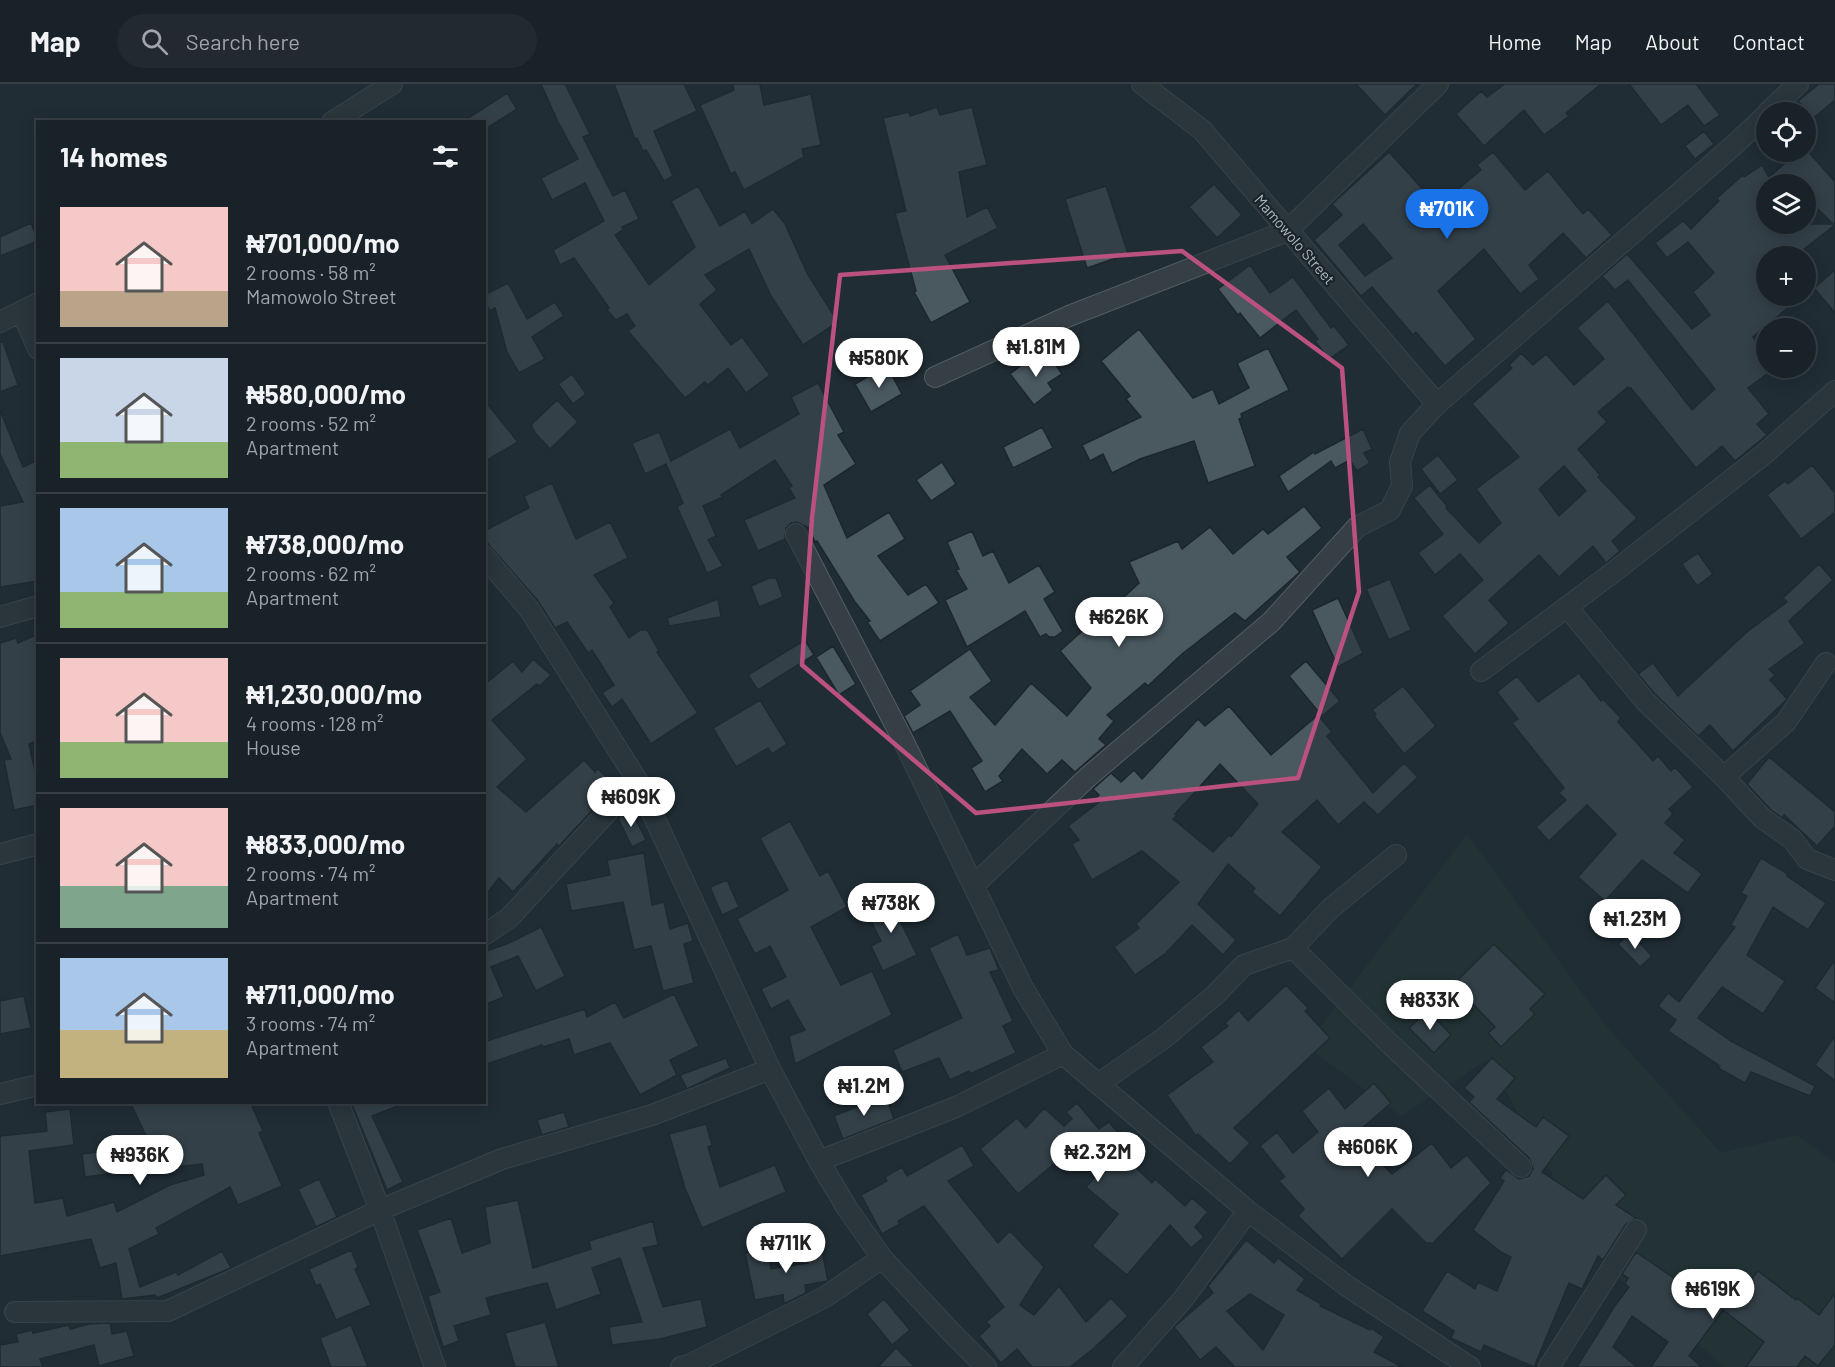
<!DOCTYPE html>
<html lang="en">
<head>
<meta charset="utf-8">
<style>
  :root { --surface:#192228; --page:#222a30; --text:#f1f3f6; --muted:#9fa4a8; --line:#373f45; --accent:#1a73e8 }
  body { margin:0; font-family:Barlow,sans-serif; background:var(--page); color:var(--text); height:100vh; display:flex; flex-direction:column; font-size:22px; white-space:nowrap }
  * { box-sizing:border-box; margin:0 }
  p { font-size:20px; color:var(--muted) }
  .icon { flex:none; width:33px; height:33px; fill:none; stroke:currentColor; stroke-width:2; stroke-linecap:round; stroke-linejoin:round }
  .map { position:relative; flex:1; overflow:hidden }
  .side { position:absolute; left:36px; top:36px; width:450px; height:984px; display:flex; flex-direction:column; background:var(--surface); border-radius:0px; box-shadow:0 3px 15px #0003,0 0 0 2px var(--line) }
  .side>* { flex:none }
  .fabs { position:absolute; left:1756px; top:18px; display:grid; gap:12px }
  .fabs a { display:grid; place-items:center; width:60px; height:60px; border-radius:50%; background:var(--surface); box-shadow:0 3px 15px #0003,0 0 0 2px var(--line); font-size:30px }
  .price { position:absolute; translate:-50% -51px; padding:0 14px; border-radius:21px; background:#fff; color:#222; font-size:20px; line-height:39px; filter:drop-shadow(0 2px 3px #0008) }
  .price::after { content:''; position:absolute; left:50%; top:36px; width:18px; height:14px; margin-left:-9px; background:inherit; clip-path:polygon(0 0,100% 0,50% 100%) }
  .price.on { background:var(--accent); color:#fff }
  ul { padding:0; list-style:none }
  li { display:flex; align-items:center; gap:18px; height:150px; padding:0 24px }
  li+li { border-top:2px solid var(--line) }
  li span { display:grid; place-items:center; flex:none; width:168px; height:120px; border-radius:0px; color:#555 }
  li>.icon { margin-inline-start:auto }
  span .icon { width:72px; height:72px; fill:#fffc; stroke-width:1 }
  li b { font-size:26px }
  h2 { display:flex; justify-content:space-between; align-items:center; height:72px; padding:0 24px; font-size:26px }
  header { display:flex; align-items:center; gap:36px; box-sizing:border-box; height:84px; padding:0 30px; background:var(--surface); border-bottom:2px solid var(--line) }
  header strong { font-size:28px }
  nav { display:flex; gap:33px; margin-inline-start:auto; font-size:21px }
  .search { width:420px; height:54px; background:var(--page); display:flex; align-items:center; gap:15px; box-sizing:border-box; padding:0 21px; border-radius:33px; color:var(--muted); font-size:22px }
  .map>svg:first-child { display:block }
  .green { fill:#263a36 }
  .building { fill:#4a5860; stroke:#1c262c; stroke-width:1.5; fill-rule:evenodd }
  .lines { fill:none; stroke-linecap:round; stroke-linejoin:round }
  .street-casing { stroke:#525d63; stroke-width:22 }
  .street { stroke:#353f45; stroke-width:20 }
  .marked { fill:none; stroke:#bb517f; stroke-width:4.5; stroke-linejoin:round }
  .labels { text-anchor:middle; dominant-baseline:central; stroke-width:4.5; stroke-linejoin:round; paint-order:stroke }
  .street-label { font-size:15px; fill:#afbac2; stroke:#1a242a }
</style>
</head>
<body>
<header>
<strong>Map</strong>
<div class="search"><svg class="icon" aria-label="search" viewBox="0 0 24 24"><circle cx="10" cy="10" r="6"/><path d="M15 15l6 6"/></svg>Search here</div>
<nav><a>Home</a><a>Map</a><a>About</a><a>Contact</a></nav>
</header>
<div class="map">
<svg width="1835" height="1283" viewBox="0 0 1835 1283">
  <rect width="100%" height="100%" fill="#212d35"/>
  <path class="green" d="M1467,750L1606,942L1721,1069L1796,1051L1835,1079V1283H1725L1604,1182L1488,975L1401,1032L1306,962Z"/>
  <path class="building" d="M541,0H565L590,50L583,53L613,112L625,106L639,135L622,143L623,146L615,151L649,201L695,163L671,117L698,102L720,142L745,127L752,140L773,125L785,140L808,191L838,238L803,261L771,212L749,165L705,191L717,206L700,220L731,261L742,253L770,291L746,309L728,284L708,301L705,298L685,314L628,247L635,242L627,230L616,236L607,226L609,224L574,174L560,181L553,166L604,137L585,99L552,116L541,94L578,75L558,38Z
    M614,0H684L697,27L654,47L673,92L664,97L646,66L643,67L637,54L635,55Z
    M733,0H760L764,21L811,10L821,61L802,65L804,73L744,106L735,88L731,90L700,21L734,6Z
    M1356,0H1417L1385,31Z
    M1505,0H1601L1566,29L1569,32L1544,51L1524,26L1484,62L1456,30L1481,7L1487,13Z
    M1629,0H1696L1720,31L1704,42L1688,21L1661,41Z
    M1819,0H1835V16L1806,40V26L1798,17Z
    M507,9L517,25L484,46V38H462Z
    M937,23L940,31L972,23L987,81L959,88L967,133L987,123L998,144L945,171L970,218L931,239L914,208L916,207L895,129L906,127L883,34L909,28L910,32Z
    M1704,47L1714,60L1695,75L1685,62Z
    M1806,65L1835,98V141L1795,172H1767V212H1802L1753,253L1767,273V290L1748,304L1769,330L1757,340L1767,351L1735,377L1722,362L1696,384L1631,304L1630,305L1628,303L1598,328L1607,338L1578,365L1600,391L1598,393L1637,434L1612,457L1620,467L1606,479L1593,462L1559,493L1539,471L1489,516L1509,539L1475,570L1442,532L1483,496L1460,470L1435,491L1418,469L1443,450L1414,414L1430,401L1447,422L1446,424L1479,459L1501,439L1476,405L1519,373L1472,320L1512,284L1509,281L1521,269L1533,281L1546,270L1574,301L1604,275L1577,244L1608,217L1692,326L1715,305L1628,196L1615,206L1602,192L1627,170L1692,245L1710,231L1693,208L1714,189L1688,158L1667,174L1655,159L1683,137L1691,145L1719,117L1717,114L1743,91L1744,93L1762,81L1769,93L1798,68H1806ZM1767,100H1806V113L1833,140H1767ZM1564,382L1586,407L1559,432L1539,405Z
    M1389,68L1438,122L1481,86L1477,81L1493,68L1525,106L1548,87L1583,130L1588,125L1612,151L1586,174L1563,149L1529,181L1539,195L1520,210L1484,165L1438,207L1476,255L1445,282L1416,248L1413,251L1372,203L1361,212L1314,156L1342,131L1332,120ZM1363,140L1392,174L1365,192L1339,161Z
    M1214,100L1242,131L1217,154L1189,123Z
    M1106,102L1128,170L1087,184L1065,115Z
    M31,139L38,157L0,172V153Z
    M1250,181L1270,209L1293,193L1331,244L1334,242L1349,261L1329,275L1315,257L1318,255L1296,226L1260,254L1240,229L1238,231L1218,205Z
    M1835,186V229L1814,204Z
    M508,199L527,235L555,218L564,232L532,253L545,275L519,289L507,268L495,224L490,227L484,217V211Z
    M1139,245L1193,314L1213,305L1219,320L1249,304L1237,279L1268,264L1289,306L1241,330L1242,334L1239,335L1255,382L1208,399L1194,357L1140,375L1112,389L1103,370L1090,377L1082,361L1141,333L1126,315L1130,312L1101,277Z
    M0,258H3L18,301L0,308Z
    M1049,271L1062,290L1048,299L1053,306L1034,321L1010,290L1029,275L1034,281Z
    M887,282L902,310L871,328L855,300Z
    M572,290L586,310L573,320L558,300Z
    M818,299L844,348L838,351L856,380L824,401L847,454L889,428L905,455L878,472L908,511L926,500L939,519L880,557L867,538L870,537L855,518L817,457L815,458L809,444L797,438L791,439L786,444L785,455L758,467L744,436L795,414L789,404L792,402L775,376L721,411L723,413L703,422L716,452L708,456L723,482L707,489L677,423L683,419L666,380L645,390L632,359L659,348L671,377L730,345L740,364L799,330L791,313Z
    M484,316L518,358L484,378Z
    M557,316L578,338L550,365L536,350L531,341Z
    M0,326L23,383L38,376V497L0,503V422L23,418L0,370Z
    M1042,343L1053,364L1013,384L1003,363Z
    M1363,345L1372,365L1364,369L1370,379L1357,387L1350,376L1335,384L1331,377L1288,408L1279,392L1314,368L1315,370Z
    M1438,371L1458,396L1440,410L1421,385Z
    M942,378L956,400L931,417L916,396Z
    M1812,381L1835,409V428L1801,455L1767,411L1785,397L1788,400Z
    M552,399L576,455L610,438L628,474L594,491L614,519L610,523L629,554L640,546H647L659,567L657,568L698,629L651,660L622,615L612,623L602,609L614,601L592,566L588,569L567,538L555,544L538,517L489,461L484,453V447L529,424L524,412Z
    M1304,422L1322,444L1287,473L1300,488L1245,537L1235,529L1182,570L1148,602L1145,599L1107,631L1114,637L1099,655L1106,661L1075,688L1062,676L1047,690L1022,665L999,692L1003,697L985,708L971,684L982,677L950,627L913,649L904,632L920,621L910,607L970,565L992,597L970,613L995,641L1031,599L1067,632L1091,604L1060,567L1081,548L1097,536L1098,537L1139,499L1129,478L1178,457L1182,465L1210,443L1233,470L1263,445L1268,450Z
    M972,447L983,472L993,467L1009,499L1039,481L1055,508L1044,515L1063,547L1055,553H1049L1046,550L1040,553L1025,527L967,563L945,516L967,505L956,486L959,485L947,458Z
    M1698,469L1713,490L1697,502L1682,480Z
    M1819,480L1833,496L1789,537L1805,559L1769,585L1775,591L1770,596L1787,615L1733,667L1710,641L1698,652L1655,610L1638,590L1653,579L1678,612L1748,547L1787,518L1783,514Z
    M769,494H776L783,513L759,523L751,502Z
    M1390,495L1411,546L1389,556L1366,505Z
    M1338,514L1363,569L1338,583L1312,526Z
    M718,515L721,533L669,542L667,534Z
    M38,550V656L29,660L38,701V721L14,726L4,676L11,675L0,649V559L16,554L18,559Z
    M805,556L814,571L758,606L748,591Z
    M833,562L856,600L839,611L816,573Z
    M533,575L551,591L540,602L537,600L492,636L527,675L497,703L526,728L584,676L596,689L595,687L598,685L615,702L558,763L557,760L513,808L499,794L484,813V601L513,577L522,588Z
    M1306,577L1340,617L1322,632L1289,592Z
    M1579,589L1601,617L1603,615L1621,634L1618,638L1653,677L1658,672L1671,687L1675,683L1693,703L1669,725L1673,730L1665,739L1685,756L1674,769L1702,790L1688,809L1642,776L1605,817L1578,793L1616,750L1587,721L1549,757L1536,743L1566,716L1559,709L1564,704L1512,639L1518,635L1497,608L1517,592L1538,618Z
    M1403,602L1436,642L1404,670L1374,632L1376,630L1372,626Z
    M760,616L787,660L772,670L768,664L736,683L713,644Z
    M1229,622L1271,671L1318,631L1332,648L1327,652L1373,709L1404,679L1418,693L1378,731L1364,718L1338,741L1317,716L1282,748L1322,783L1280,832L1252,808L1255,804L1228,780L1198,820L1236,856L1223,871L1192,841L1166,869L1135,891L1114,863L1139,844L1136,840L1179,798L1142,767L1092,796L1072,760L1079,756L1068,742L1099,718L1096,714L1099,711L1093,705L1111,689L1121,698L1134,686L1142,695L1198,635L1205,642ZM1220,680L1258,720L1231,753L1229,751L1213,768L1173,735L1177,731L1175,730Z
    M1769,673L1835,728V742L1817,762L1784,731L1782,734L1770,725L1747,700Z
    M629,722L646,756L632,763L618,734Z
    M790,737L820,792L828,787L847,823L811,843L841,901L872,887L892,931L795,980L789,952L805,946L788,916L771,925L761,905L786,893L770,862L755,870L737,835L788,806L760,754Z
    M644,769L652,821L664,818L670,845L688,839L693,857L684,860L694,899L663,907L651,862L634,866L623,818L571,827L566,800L610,791L607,776Z
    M1761,774L1788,790L1787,792L1826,819L1808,846L1773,823L1747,871L1785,897L1763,930L1722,903L1698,934L1731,957L1815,1002L1810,1012L1751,988L1745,999L1718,984L1720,982L1668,947L1676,936L1658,922L1668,909L1679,918L1735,843L1731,841L1747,812L1741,809Z
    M727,796L739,823L722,831L710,803Z
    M899,811L909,831L899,835L917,871L883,887L871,862L881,857L866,827Z
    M541,843L565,892L536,907L518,872L491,883L504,913L484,921V868L509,859Z
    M1630,849L1652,872L1640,883L1618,860Z
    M958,850L967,871L990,864L999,886L990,888L1013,937L1003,942L1016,969L970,990L969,987L950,996L939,974L902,988L893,966L962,934L929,864Z
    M1494,860L1545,910L1530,925L1535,930L1501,963L1488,949L1495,943L1454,900Z
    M1835,876V919L1815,904Z
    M1286,901L1308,924L1305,927L1330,954L1234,1044L1250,1059L1230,1080L1198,1050L1196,1052L1167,1011L1213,978L1201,963L1228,942L1225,939L1239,926L1248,937Z
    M674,910L699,962L670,976L677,991L640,1011L610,959L574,971L569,955L543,963L542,961L484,981V958L585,925L587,933L615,918L624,934Z
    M24,912L31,944L0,950V917Z
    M1428,926L1451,951L1434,969L1409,944Z
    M1835,952V997L1815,981Z
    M726,974L730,984L687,1005L680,991Z
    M1492,974L1515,994L1497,1015L1536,1043L1543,1033L1569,1052L1542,1088L1583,1115L1606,1091L1626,1111L1616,1121L1636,1134L1626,1140L1603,1176L1598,1172L1582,1205L1569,1199L1534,1283L1484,1261L1481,1268L1451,1254L1454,1247L1422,1227L1447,1187L1475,1205L1478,1198L1497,1207L1511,1173L1501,1168L1473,1146L1504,1097L1500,1094L1506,1086L1519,1095L1529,1092L1533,1085L1529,1074L1469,1018L1474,1013L1464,1004Z
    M1374,999L1391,1019L1353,1052L1392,1090L1432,1059L1451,1084L1467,1071L1491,1099L1433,1159H1426L1392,1125L1342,1175L1298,1132L1304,1125L1279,1097L1285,1093L1260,1062L1277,1048L1293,1069L1318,1048L1302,1027L1329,1004L1345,1025Z
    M885,1010L894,1035L843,1055L834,1032L861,1021L860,1019Z
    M130,1018H250L263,1047L259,1049L282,1102L238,1121L230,1103L156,1144L159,1150L129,1165L140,1203L176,1188L178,1191L222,1167L231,1184L157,1214L155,1211L122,1215L116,1179L100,1184L91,1155L0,1172V1052L47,1047L45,1028L70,1025L74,1061L29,1067L35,1119L63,1114L67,1132L114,1118L117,1128L170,1101L204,1091L202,1080L157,1085L143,1056L147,1054Z
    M351,1018H402L403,1020L372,1032L403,1098L387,1106Z
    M1077,1019L1099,1045L1109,1038L1121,1052L1111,1060L1152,1099L1155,1095L1185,1122L1192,1114L1208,1128L1195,1143L1204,1153L1191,1164L1170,1141L1127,1191L1092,1162L1118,1130L1086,1103L1107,1079L1086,1052L1082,1056L1079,1052L1055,1079L1018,1110L980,1065L1017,1034L1026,1044L1044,1024L1064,1042L1072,1035L1066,1028Z
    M564,1028L569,1043L542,1051L537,1036Z
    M706,1040L712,1061L708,1063L720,1103L775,1081L786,1108L702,1144L685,1104L669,1050Z
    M962,1061L974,1082L948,1097L998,1159L1010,1147L1044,1183L1020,1221L1034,1231L1059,1202L1086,1238L1111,1214L1128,1232L1094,1264L1070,1283H1032L1017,1265L1001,1279L979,1252L990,1242L986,1238L1004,1223L924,1122L898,1137L900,1140L882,1150L861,1111L887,1097L885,1093L902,1083L907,1092Z
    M106,1067L108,1090L85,1093L82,1070Z
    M319,1095L337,1133L316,1143L298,1105Z
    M518,1116L533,1184L591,1165L589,1157L653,1137L658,1161L643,1164L663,1223L701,1215L707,1243L660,1255L612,1261L609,1243L642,1238L620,1174L592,1184L601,1210L556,1226L547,1199L486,1214L491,1231L454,1242L459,1257L443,1263L428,1212L440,1208L417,1146L451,1134L462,1169L490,1159L485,1123Z
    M820,1156L828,1197L805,1201L806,1209L784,1220L783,1211L755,1216L745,1169L767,1164L771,1185L808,1179L804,1160Z
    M1246,1156L1274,1179L1278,1174L1305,1195L1297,1206L1321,1220L1320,1222L1370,1246L1371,1244L1384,1253L1374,1268L1402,1283H1235L1216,1263L1200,1276L1174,1243L1213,1209L1208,1202ZM1250,1210L1284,1231L1263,1266L1227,1227Z
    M351,1166L358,1183L355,1185L371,1221L336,1236L320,1200L316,1202L309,1185Z
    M1636,1168L1703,1214L1724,1188L1745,1204L1758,1187L1796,1216L1797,1214L1819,1231L1835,1209V1261L1818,1282L1805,1272L1797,1283H1746L1764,1258L1723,1226L1689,1272L1702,1283H1651L1668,1258L1632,1232L1613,1263L1637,1283H1577L1614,1223L1629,1203L1625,1200L1628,1194L1622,1190Z
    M884,1215L910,1246L892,1261L867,1230Z
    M545,1238L559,1283H515L505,1249Z
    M110,1239L112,1250L127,1247L134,1272L99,1282L94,1261L40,1275L43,1283H0V1261L18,1258L16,1250L32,1246L33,1249L69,1241L70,1245L89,1240Z
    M351,1241L368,1283H331L320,1254Z
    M896,1264L915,1283H878Z"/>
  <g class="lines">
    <g class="street-casing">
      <path id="street" d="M1142,0L1202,46L1437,320
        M1768,28L1798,0
        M332,38L392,0
        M22,228L38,265
        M0,238L38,219
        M935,293L1069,232L1287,147L1438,0
        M796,450L901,652L1023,904L1063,970L1248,1127L1347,1202L1470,1283
        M484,472L529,525L637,696L770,985L819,1077L847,1124L882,1174L951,1248L986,1283
        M1567,523L1646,618L1724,693L1762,734L1792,755L1807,775L1835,786
        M0,533L38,522
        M1481,587L1607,493L1763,371L1835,307
        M1724,693L1786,638L1826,579
        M0,770L38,760
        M974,801L1089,692L1271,538L1357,443L1390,426L1402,402L1400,378L1410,349L1437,320L1733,62L1767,30
        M484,851L509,834L637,696
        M1293,864L1389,959L1521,1083
        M1098,1000L1164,954L1215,911L1244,881L1293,864L1331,824L1396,771
        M0,1010L38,1001
        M338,1018L380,1126L435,1283
        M819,1077L956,1023L1063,970
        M15,1228L168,1227L380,1126L502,1075L652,1031L770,985
        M681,1283L689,1281L825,1213L882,1174
        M1123,1283L1184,1214L1248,1127
        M1549,1283L1636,1146"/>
    </g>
    <use href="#street" class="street"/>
  </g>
  <path d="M0 0H1835V1283H0ZM1182,167L1342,284L1359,508L1298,694L976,729L802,581L812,434L840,191Z" fill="#212d35" fill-opacity=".55" fill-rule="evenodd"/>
  <path class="marked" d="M1182,167L1342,284L1359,508L1298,694L976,729L802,581L812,434L840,191Z"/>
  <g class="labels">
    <g class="street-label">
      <text transform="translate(1295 155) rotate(49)">Mamowolo Street</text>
    </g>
  </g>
</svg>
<div class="fabs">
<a><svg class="icon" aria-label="locate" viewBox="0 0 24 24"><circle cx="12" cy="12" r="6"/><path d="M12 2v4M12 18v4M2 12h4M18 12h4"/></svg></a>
<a><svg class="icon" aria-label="layers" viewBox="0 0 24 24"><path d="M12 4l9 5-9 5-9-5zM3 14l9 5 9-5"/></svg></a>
<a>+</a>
<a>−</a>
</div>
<b class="price on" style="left:1447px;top:156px">₦701K</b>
<b class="price" style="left:1036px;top:294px">₦1.81M</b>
<b class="price" style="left:879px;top:305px">₦580K</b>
<b class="price" style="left:1119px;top:564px">₦626K</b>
<b class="price" style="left:631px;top:744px">₦609K</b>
<b class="price" style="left:891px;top:850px">₦738K</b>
<b class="price" style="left:1635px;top:866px">₦1.23M</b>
<b class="price" style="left:1430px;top:947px">₦833K</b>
<b class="price" style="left:864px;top:1033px">₦1.2M</b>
<b class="price" style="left:1368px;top:1094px">₦606K</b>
<b class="price" style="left:1098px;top:1099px">₦2.32M</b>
<b class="price" style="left:140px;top:1102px">₦936K</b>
<b class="price" style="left:786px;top:1190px">₦711K</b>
<b class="price" style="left:1713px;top:1236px">₦619K</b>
<section class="side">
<h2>14 homes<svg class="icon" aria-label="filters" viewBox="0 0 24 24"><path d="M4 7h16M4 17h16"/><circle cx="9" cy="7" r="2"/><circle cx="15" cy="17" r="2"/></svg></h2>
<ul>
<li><span style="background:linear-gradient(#f6c9c9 70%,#b9a48a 0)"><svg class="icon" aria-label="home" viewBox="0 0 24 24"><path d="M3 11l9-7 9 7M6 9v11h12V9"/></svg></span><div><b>₦701,000/mo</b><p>2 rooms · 58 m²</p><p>Mamowolo Street</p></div></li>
<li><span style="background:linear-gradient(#c9d6e8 70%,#8fb573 0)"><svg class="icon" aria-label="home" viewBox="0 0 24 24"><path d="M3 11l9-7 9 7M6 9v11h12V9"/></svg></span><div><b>₦580,000/mo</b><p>2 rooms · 52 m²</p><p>Apartment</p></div></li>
<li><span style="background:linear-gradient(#a9c7e8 70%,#8fb573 0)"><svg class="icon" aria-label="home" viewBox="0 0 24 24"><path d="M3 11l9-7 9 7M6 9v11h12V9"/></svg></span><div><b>₦738,000/mo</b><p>2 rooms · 62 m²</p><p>Apartment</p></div></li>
<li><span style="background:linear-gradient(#f6c9c9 70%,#8fb573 0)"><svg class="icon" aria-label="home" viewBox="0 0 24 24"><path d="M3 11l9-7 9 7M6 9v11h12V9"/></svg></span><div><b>₦1,230,000/mo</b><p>4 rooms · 128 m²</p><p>House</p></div></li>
<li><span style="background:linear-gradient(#f6c9c9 65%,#7fa58c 0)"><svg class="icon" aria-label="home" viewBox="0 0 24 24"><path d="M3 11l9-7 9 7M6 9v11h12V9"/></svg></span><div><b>₦833,000/mo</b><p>2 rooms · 74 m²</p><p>Apartment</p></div></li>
<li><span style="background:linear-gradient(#a9c7e8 60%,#c2b280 0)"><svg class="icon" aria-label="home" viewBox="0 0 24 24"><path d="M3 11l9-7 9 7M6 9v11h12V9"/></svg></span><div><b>₦711,000/mo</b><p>3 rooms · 74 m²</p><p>Apartment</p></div></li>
</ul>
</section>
</div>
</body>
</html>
